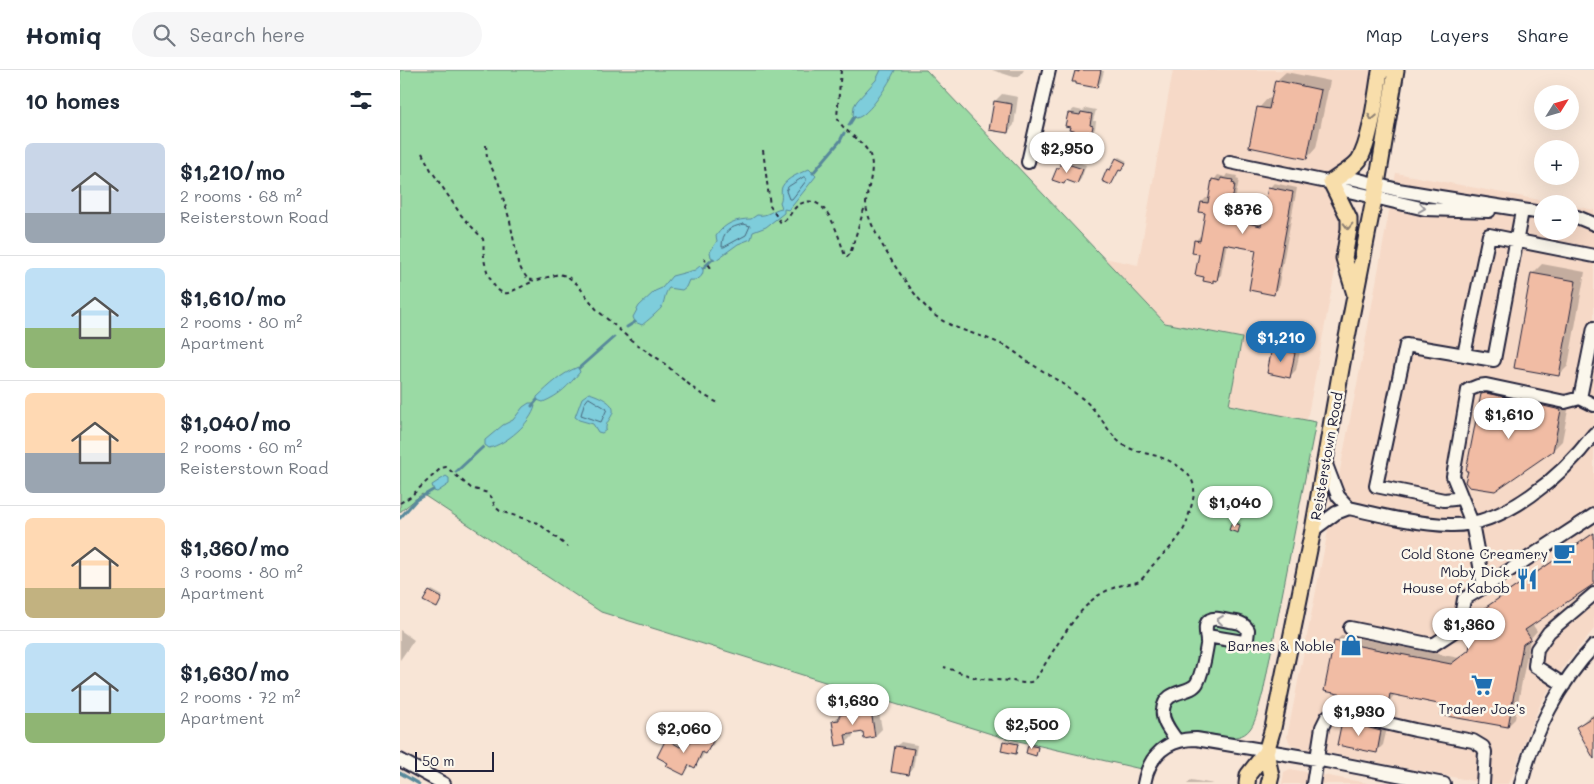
<!DOCTYPE html>
<html lang="en">
<head>
<meta charset="utf-8">
<style>
  :root { --surface:#fff; --page:#f6f6f7; --text:#1f2937; --muted:#747a83; --line:#e0e1e3; --accent:#1f6fb2 }
  body { margin:0; font-family:Mali,sans-serif; background:var(--page); color:var(--text); height:100vh; display:flex; flex-direction:column; font-size:19px; white-space:nowrap }
  * { box-sizing:border-box; margin:0 }
  p { font-size:16px; color:var(--muted) }
  .icon { flex:none; width:28px; height:28px; fill:none; stroke:currentColor; stroke-width:2; stroke-linecap:round; stroke-linejoin:round }
  .map { position:relative; flex:1; overflow:hidden }
  .sheet { display:flex; flex-direction:column; background:var(--surface); width:400px }
  .sheet>* { flex:none }
  .needle { width:32px; rotate:53deg }
  .controls { position:absolute; left:1134px; top:15px; display:grid; gap:10px }
  .controls a { display:grid; place-items:center; width:45px; height:45px; border-radius:50%; background:var(--surface); box-shadow:0 5px 20px #0002; font-size:25px }
  .scale { position:absolute; left:15px; bottom:12px; width:79px; box-sizing:border-box; padding-left:5px; border:2px solid #22223b; border-top:0; font-size:14px; line-height:18px; white-space:nowrap; color:#22223b; -webkit-text-stroke:4px #fbf7ec; paint-order:stroke }
  .price { position:absolute; translate:-50% -42px; padding:0 11px; border-radius:18px; background:#fff; color:#222; font-size:16px; line-height:32px; filter:drop-shadow(0 1px 2px #0008) }
  .price::after { content:''; position:absolute; left:50%; top:30px; width:15px; height:11px; margin-left:-8px; background:inherit; clip-path:polygon(0 0,100% 0,50% 100%) }
  .price.on { background:var(--accent); color:#fff }
  ul { padding:0; list-style:none }
  li { display:flex; align-items:center; gap:15px; height:125px; padding:0 25px }
  li+li { border-top:1px solid var(--line) }
  li span { display:grid; place-items:center; flex:none; width:140px; height:100px; border-radius:8px; color:#555 }
  li>.icon { margin-inline-start:auto }
  span .icon { width:60px; height:60px; fill:#fffc; stroke-width:1 }
  li b { font-size:21px }
  h2 { display:flex; justify-content:space-between; align-items:center; height:60px; padding:0 25px; font-size:21px }
  header { display:flex; align-items:center; gap:30px; box-sizing:border-box; height:70px; padding:0 25px; background:var(--surface); border-bottom:1px solid var(--line) }
  header strong { font-size:24px }
  nav { display:flex; gap:28px; margin-inline-start:auto; font-size:18px }
  .search { width:350px; height:45px; background:var(--page); display:flex; align-items:center; gap:12px; box-sizing:border-box; padding:0 18px; border-radius:28px; color:var(--muted); font-size:19px }
  main { display:flex; flex:1; min-height:0 }
  .map>svg:first-child { display:block }
  .built { fill:#f6d9c7 }
  .green { fill:#9adaa4; stroke:#5e7e70 }
  .water { fill:#7ecddb; stroke:#59899b }
  .shadow { fill:#0003 }
  .lines { fill:none; stroke-linecap:round; stroke-linejoin:round }
  .shore { stroke:#47667b; stroke-width:1 }
  .stream { stroke:#59899b; stroke-width:3 }
  .building { fill:#f1bca4; stroke:#22223b }
  .minor-casing { stroke:#22223b; stroke-width:16 }
  .major-casing { stroke:#22223b; stroke-width:19 }
  .path { stroke:#22223b; stroke-width:2; stroke-dasharray:4 4; stroke-linecap:butt }
  .minor { stroke:#fbf7ec; stroke-width:12 }
  .major { stroke:#f8deab; stroke-width:15 }
  .oneway { stroke:#8d8073 }
  .oneway2 { stroke:#99979c }
  .labels { text-anchor:middle; dominant-baseline:central; stroke-width:5; stroke-linejoin:round; paint-order:stroke }
  .street-label { font-size:14px; fill:#22223b; stroke:#fbf7ec }
  .poi-label { font-size:14px; fill:#22223b; stroke:#fbf7ec; text-anchor:end }
</style>
</head>
<body>
<header>
<strong>Homiq</strong>
<div class="search"><svg class="icon" aria-label="search" viewBox="0 0 24 24"><circle cx="10" cy="10" r="6"/><path d="M15 15l6 6"/></svg>Search here</div>
<nav><a>Map</a><a>Layers</a><a>Share</a></nav>
</header>
<main>
<section class="sheet">
<h2>10 homes<svg class="icon" aria-label="filters" viewBox="0 0 24 24"><path d="M4 7h16M4 17h16"/><circle cx="9" cy="7" r="2"/><circle cx="15" cy="17" r="2"/></svg></h2>
<ul>
<li><span style="background:linear-gradient(#c9d6e8 70%,#9aa5b1 0)"><svg class="icon" aria-label="home" viewBox="0 0 24 24"><path d="M3 11l9-7 9 7M6 9v11h12V9"/></svg></span><div><b>$1,210/mo</b><p>2 rooms · 68 m²</p><p>Reisterstown Road</p></div></li>
<li><span style="background:linear-gradient(#bfe0f5 60%,#8fb573 0)"><svg class="icon" aria-label="home" viewBox="0 0 24 24"><path d="M3 11l9-7 9 7M6 9v11h12V9"/></svg></span><div><b>$1,610/mo</b><p>2 rooms · 80 m²</p><p>Apartment</p></div></li>
<li><span style="background:linear-gradient(#ffd9b3 60%,#9aa5b1 0)"><svg class="icon" aria-label="home" viewBox="0 0 24 24"><path d="M3 11l9-7 9 7M6 9v11h12V9"/></svg></span><div><b>$1,040/mo</b><p>2 rooms · 60 m²</p><p>Reisterstown Road</p></div></li>
<li><span style="background:linear-gradient(#ffd9b3 70%,#c2b280 0)"><svg class="icon" aria-label="home" viewBox="0 0 24 24"><path d="M3 11l9-7 9 7M6 9v11h12V9"/></svg></span><div><b>$1,360/mo</b><p>3 rooms · 80 m²</p><p>Apartment</p></div></li>
<li><span style="background:linear-gradient(#bfe0f5 70%,#8fb573 0)"><svg class="icon" aria-label="home" viewBox="0 0 24 24"><path d="M3 11l9-7 9 7M6 9v11h12V9"/></svg></span><div><b>$1,630/mo</b><p>2 rooms · 72 m²</p><p>Apartment</p></div></li>
</ul>
</section>
<div class="map">
<svg width="1194" height="714" viewBox="0 0 1194 714">
  <rect width="100%" height="100%" fill="#f8e5d6"/>
  <filter id="ink" filterUnits="userSpaceOnUse"><feTurbulence type="fractalNoise" baseFrequency=".02" numOctaves="2"/><feDisplacementMap in="SourceGraphic" scale="10" xChannelSelector="R" yChannelSelector="G"/><feConvolveMatrix kernelMatrix="1 2 1 2 8 2 1 2 1" color-interpolation-filters="sRGB"/></filter>
  <g filter="url(#ink)">
    <path class="built" d="M773,0H973L907,350L829,335L842,268L765,253L704,188L738,195Z
      M996,103L1161,134H1142V161H1170V135L1194,140V328L1166,327L1194,344V559L1165,595L1142,631L1130,657L1111,710L1108,714H1089L897,677L891,675L887,667L963,284Z
      M890,699L967,713V714H882L884,702Z"/>
    <path class="green" d="M0,0H526L765,253L842,268L829,335L916,352L863,623C859,634 857,650 850,659C837,676 812,661 795,662C784,662 772,665 762,672C753,679 747,689 741,699L601,667L201,542L22,424L0,442Z"/>
    <path class="water" d="M481,0H495C490,12 468,47 456,48L453,45L454,36L457,31L476,10Z
      M409,99L416,106L389,140L384,139V143L366,157L353,162L351,169L338,174L316,190L311,187L310,182L317,171L316,166C325,153 336,149 351,149L357,145C368,147 373,139 382,138L380,132C383,127 380,123 382,117C386,108 401,103 409,99Z
      M300,196L303,198C304,207 298,211 289,210L286,217L282,220L269,218C264,224 265,232 261,238C259,241 246,252 242,255L235,252L233,247L239,236L255,221L262,218L272,206L295,200Z
      M178,297L180,302C168,316 160,325 143,332L137,330V327C150,315 161,304 178,297Z
      M189,323C196,325 215,332 213,342C212,348 205,352 206,360L202,363L198,362L193,354L179,350L175,347L182,328Z
      M129,333H133L135,336C131,353 106,374 89,378L85,375V370L103,355L113,350L123,337Z
      M46,406L49,408V414L37,422L34,421L32,415Z"/>
    <path class="shadow" d="M592,0H624L619,7H614Z
      M678,0L704,1L701,12L697,17L677,12L676,2Z
      M886,2L930,11L916,78L907,88L859,38L868,28L873,29L876,11Z
      M602,24L618,27L614,55L608,62L595,31Z
      M686,38L696,40L693,51H696L695,59L690,64L669,43L674,39L683,41Z
      M719,87L727,91L723,98L719,99L711,114L708,100L712,99Z
      M667,88L686,95L681,109L677,113L667,110L664,113L658,98Z
      M827,104L837,106L836,109L839,110L832,145L863,151L869,118L874,113L897,118L878,219L873,223L858,179L827,173L821,205L812,212L795,171L800,166L802,167L807,142L802,132L806,128H810L814,110L818,105L825,107Z
      M1142,194L1185,202L1168,296L1159,305L1116,297L1133,203Z
      M880,272L901,277L896,300L889,307L873,279Z
      M1092,315L1170,330L1162,371L1152,381L1070,400L1082,324Z
      M835,451L841,453L837,461L833,453Z
      M1194,462V512L1132,554L1137,561L1130,569L1115,649L1108,656L1045,634L995,624L988,633L935,572L942,565L1059,588L1071,579L1077,544L1085,537Z
      M32,520L43,526L38,535L30,522Z
      M0,560L14,570L0,590Z
      M477,633L482,659L475,666L464,660L452,662L453,666L446,673L433,651L447,638Z
      M1194,644V686L1178,657L1187,648Z
      M950,645L988,654L983,675L976,682L943,652Z
      M311,659L319,664L313,675L305,682L301,689L294,696L291,695L284,703L267,670L274,663L287,670L297,665L304,666Z
      M606,670L619,672L616,683L604,671Z
      M501,672L517,675L513,699L509,704L496,677Z
      M631,674L639,675L636,684L630,675Z
      M791,710L814,714H787Z"/>
    <g class="lines">
      <path class="shore" d="M404,107L406,108V111L392,129H389L386,121L388,117Z
        M344,154L350,156L346,165L324,177H322C322,162 329,157 344,154Z
        M189,328L207,339L201,352L181,345L184,334Z"/>
      <path class="stream" d="M449,55L454,47
        M413,103L440,71L444,63
        M303,198L313,189
        M227,257L235,252
        M179,298L214,267
        M132,336L137,330
        M56,402L83,377
        M0,448L16,430L33,420
        M0,703L19,714"/>
    </g>
    <path class="building" d="M679,0H701L697,18L676,14V12H672L675,1L679,2Z
      M875,10L921,20L907,89L849,77L857,37L869,39Z
      M594,31L612,34L608,63L589,60Z
      M681,42L692,44L690,55L693,56L691,65L669,60L670,57L665,56L668,43L680,45Z
      M716,88L726,93L721,101L719,100L711,115L702,111L707,99L710,100Z
      M661,92L683,99L677,114L666,110L664,114L652,110L657,98H659Z
      M821,108L833,110L832,113L835,114L829,149L861,156L868,117L893,122L874,225L849,220L856,180L824,174L817,211L813,210V213L803,211L804,207L795,205L799,184L792,183L794,170L800,171L805,143L799,142L801,132L808,133L812,109L821,111Z
      M1131,203L1176,211L1159,306L1114,298Z
      M872,278L895,283L890,308L867,303Z
      M1086,323L1161,340L1153,381L1095,421L1069,417L1065,412L1068,401H1066L1081,324Z
      M832,452L840,455L838,463L829,460Z
      M1194,463V514L1125,560L1131,569L1123,574L1108,657L1041,645L1043,635L990,624L988,634L924,621L934,571L1051,594L1069,580L1076,544Z
      M29,521L42,528L37,538L23,531Z
      M471,640L475,667L464,669L463,662L445,665L447,674L436,676L432,651L439,650V645Z
      M1194,646V689L1176,657Z
      M942,651L981,661L977,683L937,675Z
      M303,665L313,671L306,684L302,682L295,698L289,695L284,705L266,696L268,693L257,687L266,669L280,677L289,672H299Z
      M603,671L618,674L616,684L601,681Z
      M628,675L638,677L636,686L626,683Z
      M495,676L514,679L509,705L491,702Z"/>
    <g class="lines">
      <g class="minor-casing">
        <path id="minor" d="M628,92L649,0
          M830,92L922,111L931,112L944,108L955,109L998,120L1040,127L1142,143
          M931,112L940,119L1025,139L1089,141
          M1170,146L1177,147L1194,154
          M1194,258L1180,328L1194,335
          M1064,285L1089,165L1194,186
          M925,392L938,426L949,438
          M1061,427L1054,429L1044,430L976,416L1006,275L1094,290L1122,141
          M913,460L936,443L949,438C979,445 1021,455 1051,455C1105,456 1163,405 1194,364
          M1084,517L1072,453L1053,406L1068,320L1078,316L1086,315L1165,332L1180,328
          M950,558L1033,575L1059,558L1064,529L1084,517L1194,445
          M1164,615L1135,596L1137,579L1149,562L1194,524
          M777,671C771,662 761,651 763,640C765,618 790,625 797,613C803,602 805,587 807,575C808,568 802,554 810,550C815,547 823,550 829,551C837,552 843,552 848,560L847,569L843,572L807,566
          M0,690L44,714
          M744,714C749,685 767,669 796,669L916,689L1044,714
          M913,714L922,657L927,647L932,643H942L1015,660L1073,671L1083,677L1085,682L1083,714
          M1121,714C1133,664 1159,613 1194,576"/>
      </g>
      <g class="major-casing">
        <path id="major" d="M955,224L944,188L949,159V148L931,112C940,105 952,99 959,90C971,71 976,25 980,2L983,0
          M866,682L871,706L869,714
          M847,714L848,705L866,682L873,658L913,460L942,293L977,114L996,0"/>
      </g>
      <path class="path" d="M441,0L437,47C442,61 461,69 469,83C477,98 466,120 466,135C468,160 512,225 531,242C550,260 578,263 601,274C611,278 620,286 628,292C643,301 658,310 672,321C681,327 690,334 696,343C705,353 711,366 722,374C732,381 745,383 757,386C770,390 794,402 794,419C795,427 789,443 787,451C781,470 765,482 752,496C749,500 744,508 739,511C734,514 725,514 719,516C709,519 699,524 691,531C669,552 653,582 637,607L631,612L623,613L613,611L579,609L544,597
        M86,75L87,88L98,111L110,151L118,193L122,201L127,208L134,211L159,204L167,206L177,214L197,240L231,270L260,290L298,322L318,333
        M363,80L370,136L381,153C390,149 392,138 400,134C427,120 439,168 445,186L447,187L450,184L465,136
        M22,83L31,100L61,145L83,169C84,175 83,180 84,186C84,197 94,226 108,223L134,211
        M304,188L311,198
        M0,433L10,427L41,398L46,397L71,418L88,423L92,428L95,437L100,441L138,453L168,477"/>
      <use href="#minor" class="minor"/>
      <use href="#major" class="major"/>
    </g>
    <defs><path id="oneway-chevron" d="M-2-3.5L2.5 0L-2 3.5" fill="none" stroke-width="1.6" stroke-linecap="round" stroke-linejoin="round" transform="scale(1.25)"/></defs>
    <g class="oneway">
      <use href="#oneway-chevron" transform="translate(972 47) rotate(101)"/>
      <use href="#oneway-chevron" transform="translate(948 156) rotate(91)"/>
    </g>
    <g class="oneway2">
      <use href="#oneway-chevron" transform="translate(1022 138) rotate(9)"/>
      <use href="#oneway-chevron" transform="translate(820 550) rotate(-174)"/>
    </g>
  </g>
  <defs>
    <g id="cafe-bare" transform="scale(1.725)"><path d="M-5.5-4.5H6V0H3Q3 3.5 0 3.5H-2.5Q-5.5 3.5-5.5 0ZM3-3.2v2h1.7v-2ZM-6 4.5H4V6H-6Z" fill="#1f6fb2" stroke="#fbf7ec" stroke-width="2.5" paint-order="stroke"/></g>
    <g id="restaurant-bare" transform="scale(1.725)"><path d="M-5-6h1v4h1v-4h1v4h1v-4h1v5L-1.5 .5V6h-2V.5L-5-1ZM5-6V6H3V1.5H1.5Q1.5-4 5-6Z" fill="#1f6fb2" stroke="#fbf7ec" stroke-width="2.5" paint-order="stroke"/></g>
    <g id="shop-bare" transform="scale(1.725)"><path d="M-5-2.5h2.3a2.7 3.5 0 0 1 5.4 0H5L5.5 6h-11ZM-1.5-2.5h3a1.5 2.3 0 0 0-3 0Z" fill="#1f6fb2" stroke="#fbf7ec" stroke-width="2.5" paint-order="stroke"/></g>
    <g id="supermarket-bare" transform="scale(1.725)"><path d="M-6-5.5h2.5l.6 2H6L4.5 2H-2.5L-4.4-4H-6ZM-1.5 3.2a1.3 1.3 0 1 0 .1 0ZM3 3.2a1.3 1.3 0 1 0 .1 0Z" fill="#1f6fb2" stroke="#fbf7ec" stroke-width="2.5" paint-order="stroke"/></g>
  </defs>
  <g fill-rule="evenodd">
    <use href="#cafe-bare" x="1164" y="483"/>
    <use href="#restaurant-bare" x="1127" y="509"/>
    <use href="#shop-bare" x="951" y="575"/>
    <use href="#supermarket-bare" x="1082" y="615"/>
  </g>
  <g class="labels">
    <g class="street-label">
      <text transform="translate(926 386) rotate(-80)">Reisterstown Road</text>
    </g>
    <g class="poi-label">
      <text x="1148" y="483">Cold Stone Creamery</text>
      <text x="1110" y="501">Moby Dick<tspan x="1110" dy="16">House of Kabob</tspan></text>
      <text x="934" y="575">Barnes &amp; Noble</text>
      <text x="1082" y="638" text-anchor="middle">Trader Joe's</text>
    </g>
  </g>
</svg>
<div class="controls">
<a><svg class="needle" viewBox="-14 -14 28 28"><path d="M0-13l5 13h-10z" fill="#e53935"/><path d="M0 13l5-13h-10z" fill="#747a83"/></svg></a>
<a>+</a>
<a>−</a>
</div>
<div class="scale">50 m</div>
<b class="price" style="left:667px;top:104px">$2,950</b>
<b class="price" style="left:843px;top:165px">$876</b>
<b class="price on" style="left:881px;top:293px">$1,210</b>
<b class="price" style="left:1109px;top:370px">$1,610</b>
<b class="price" style="left:835px;top:458px">$1,040</b>
<b class="price" style="left:1069px;top:580px">$1,360</b>
<b class="price" style="left:453px;top:656px">$1,630</b>
<b class="price" style="left:959px;top:667px">$1,930</b>
<b class="price" style="left:632px;top:680px">$2,500</b>
<b class="price" style="left:284px;top:684px">$2,060</b>
</div>
</main>
</body>
</html>
